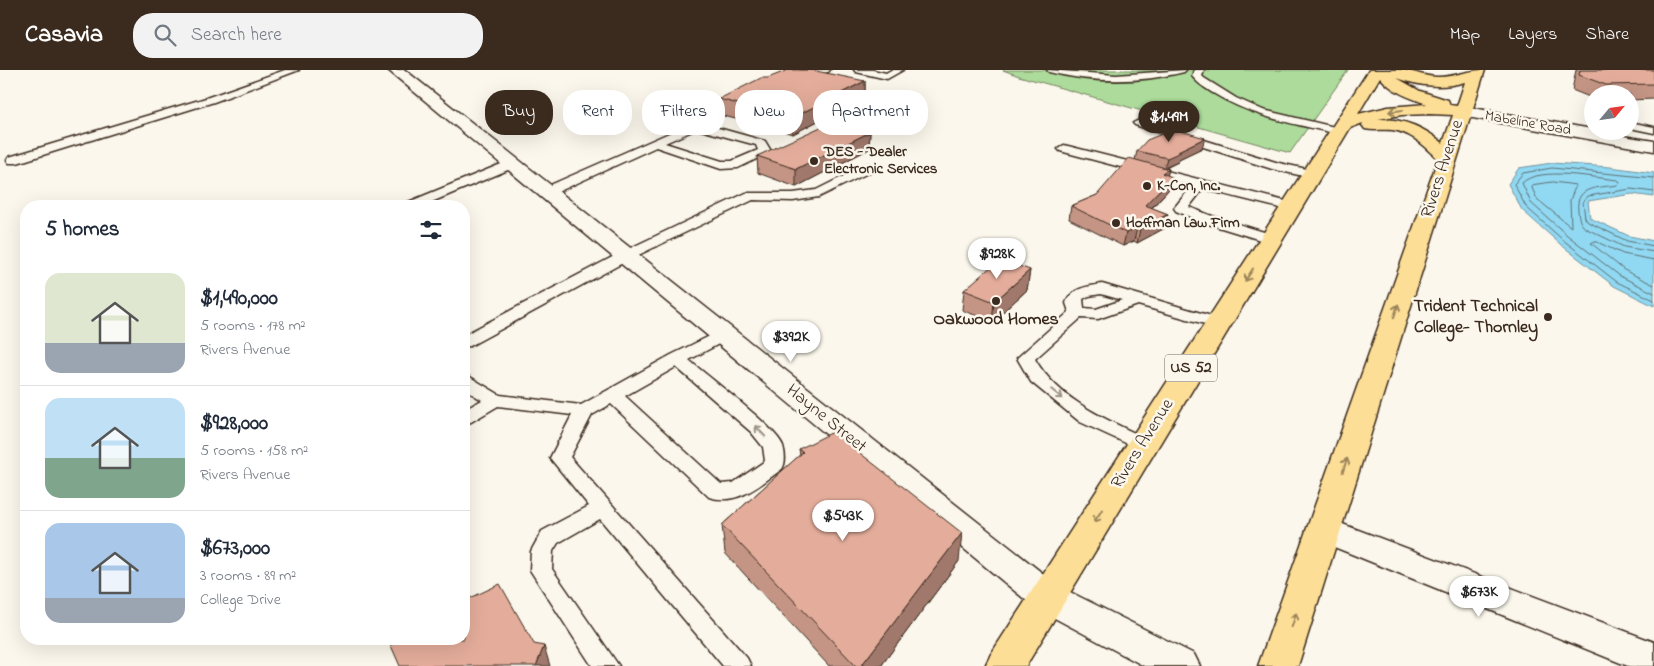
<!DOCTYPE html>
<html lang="en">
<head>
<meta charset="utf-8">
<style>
  :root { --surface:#fff; --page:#f2f2f3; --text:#1f2937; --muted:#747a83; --line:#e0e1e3; --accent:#3b2a1e }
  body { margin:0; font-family:"Indie Flower",sans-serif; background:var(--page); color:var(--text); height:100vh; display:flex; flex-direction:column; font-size:19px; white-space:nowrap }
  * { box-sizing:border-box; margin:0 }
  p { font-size:16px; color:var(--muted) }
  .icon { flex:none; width:28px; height:28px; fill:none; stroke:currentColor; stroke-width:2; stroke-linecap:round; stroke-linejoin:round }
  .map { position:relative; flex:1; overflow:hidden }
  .side { position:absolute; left:20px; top:130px; width:450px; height:445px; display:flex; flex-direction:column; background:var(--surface); border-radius:20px; box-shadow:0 5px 20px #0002 }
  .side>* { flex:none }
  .top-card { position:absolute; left:485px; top:20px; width:475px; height:45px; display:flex; gap:10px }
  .needle { width:32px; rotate:61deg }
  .fabs { position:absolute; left:1584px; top:15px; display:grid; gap:10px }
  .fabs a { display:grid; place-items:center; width:55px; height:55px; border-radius:50%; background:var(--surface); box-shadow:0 5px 20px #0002; font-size:25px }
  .price { position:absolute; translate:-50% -42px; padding:0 11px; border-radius:18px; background:#fff; color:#222; font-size:16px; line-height:32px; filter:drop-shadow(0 1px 2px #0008) }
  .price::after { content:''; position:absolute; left:50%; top:30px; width:15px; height:11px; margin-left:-8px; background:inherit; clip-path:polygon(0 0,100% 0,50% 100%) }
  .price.current { background:var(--accent); color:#fff }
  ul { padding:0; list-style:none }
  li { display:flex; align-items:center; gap:15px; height:125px; padding:0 25px }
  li+li { border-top:1px solid var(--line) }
  li span { display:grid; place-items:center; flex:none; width:140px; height:100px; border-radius:15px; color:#555 }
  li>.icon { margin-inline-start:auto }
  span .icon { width:60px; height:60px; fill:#fffc; stroke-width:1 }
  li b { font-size:21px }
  h2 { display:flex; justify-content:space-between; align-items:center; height:60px; padding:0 25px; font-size:21px }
  .tag { padding:0 18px; border-radius:20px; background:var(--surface); box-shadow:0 5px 20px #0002; font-size:18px; line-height:45px }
  .tag.current { background:var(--accent); color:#fff }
  header { display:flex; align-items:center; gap:30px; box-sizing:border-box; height:70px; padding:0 25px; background:var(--accent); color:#fff }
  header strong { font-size:24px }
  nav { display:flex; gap:28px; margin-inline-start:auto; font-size:18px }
  .search { width:350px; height:45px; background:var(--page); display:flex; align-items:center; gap:12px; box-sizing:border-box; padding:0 18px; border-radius:20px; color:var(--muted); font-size:19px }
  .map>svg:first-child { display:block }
  .green { fill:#acdb9b; stroke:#74825c }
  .water { fill:#91d8f2; stroke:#6f929d }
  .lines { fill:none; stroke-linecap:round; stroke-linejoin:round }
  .shore { stroke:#5d7073; stroke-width:1 }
  .lane-casing { stroke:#3b2a1e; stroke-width:3 }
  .street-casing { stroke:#3b2a1e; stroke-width:3 }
  .primary-casing { stroke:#3b2a1e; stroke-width:3 }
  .lane { fill:#fbf7ec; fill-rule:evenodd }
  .street { fill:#fbf7ec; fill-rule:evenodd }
  .primary { fill:#fcde96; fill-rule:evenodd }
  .wall { fill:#c49585; stroke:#3b2a1e }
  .shaded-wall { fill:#a0796c; stroke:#3b2a1e }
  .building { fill:#e4ad9b; stroke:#3b2a1e }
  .oneway { stroke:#9c845a }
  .oneway2 { stroke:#9b9085 }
  .poi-dot { fill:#3b2a1e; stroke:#fbf7ec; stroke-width:2 }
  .labels { text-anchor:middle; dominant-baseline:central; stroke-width:5; stroke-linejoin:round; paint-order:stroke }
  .far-street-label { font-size:15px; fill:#3b2a1e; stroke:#fbf7ec }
  .far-poi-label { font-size:15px; font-weight:bold; fill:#3b2a1e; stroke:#fbf7ec; text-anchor:start }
  .shield { fill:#fbf7ec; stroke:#75685c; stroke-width:1 }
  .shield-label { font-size:16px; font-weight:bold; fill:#3b2a1e }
  .street-label { font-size:18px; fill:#3b2a1e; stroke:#fbf7ec }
  .poi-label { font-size:18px; font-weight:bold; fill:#3b2a1e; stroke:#fbf7ec; text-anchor:end }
</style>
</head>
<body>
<header>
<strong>Casavia</strong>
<div class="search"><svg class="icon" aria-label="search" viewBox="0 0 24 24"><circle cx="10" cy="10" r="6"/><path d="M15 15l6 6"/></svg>Search here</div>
<nav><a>Map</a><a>Layers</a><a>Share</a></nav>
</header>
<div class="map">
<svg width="1654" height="596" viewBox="0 0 1654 596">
  <rect width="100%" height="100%" fill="#fbf7ec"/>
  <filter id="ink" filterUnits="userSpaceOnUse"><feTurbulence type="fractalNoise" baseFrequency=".02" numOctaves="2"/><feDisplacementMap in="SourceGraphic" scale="10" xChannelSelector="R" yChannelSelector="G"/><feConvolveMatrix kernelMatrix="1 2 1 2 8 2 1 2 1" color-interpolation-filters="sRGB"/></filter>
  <g filter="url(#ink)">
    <path class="green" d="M1003,0H1348L1290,83L1019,6Z"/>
    <path class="water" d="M1552,93L1610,97L1654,103V127L1632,124L1588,131L1590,148L1629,166L1654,171V236L1614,216L1560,174L1522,140L1508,114L1519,98Z"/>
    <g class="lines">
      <path class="shore" d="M1654,108L1552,98L1523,103L1514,114L1526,137L1563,170L1617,212L1654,230
        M1553,112L1576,115L1570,130L1571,157L1537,129L1532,118L1533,115Z
        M1654,122L1631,119L1588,126L1583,132L1585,148L1588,152L1627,171L1654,176
        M1654,182L1624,177L1585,158C1579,152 1579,148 1578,140C1575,115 1600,118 1618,115L1620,112L1618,110C1595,108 1539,96 1522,113L1531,133L1567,165L1620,206L1654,223
        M1654,190L1623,184L1595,171L1591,173L1624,200L1654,215"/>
      <g class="lane-casing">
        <path id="lane" d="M285,0H299L214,32L17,93H9L7,90L9,87L206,28Z
          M802,0H830L828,2L808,5L792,10L787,7Z
          M854,0H873L886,3L891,0H903L887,9L856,2Z
          M1047,0L1116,5L1186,0L1184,2C1140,13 1093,13 1049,2Z
          M1194,0H1204L1202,6L1204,8L1236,28L1263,40L1343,59L1345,61L1339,64C1295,54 1252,47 1213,23C1205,18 1198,14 1192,6Z
          M738,27L743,30L742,32L709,48L704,54L765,71L771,81L769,83L738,98L721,99L656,77L551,125H541L540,122L541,119L692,53L701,44ZM697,59L756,75L758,80L732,91H722L665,73Z
          M1139,50L1279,93L1316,101L1318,104L1312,108L1272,99L1135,55L1133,53Z
          M1630,52L1654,57V63L1630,58Z
          M1064,75L1297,134L1299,137L1292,141L1203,119L1189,137L1212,146L1277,166L1279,169L1277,172H1267L1202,152L1176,141L1174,138L1192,116L1060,81L1058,79Z
          M511,90L517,94L515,97L422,136H404L406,133Z
          M868,94L872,95L874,98L872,101L819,127L793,131L753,130L630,189L470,276L464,277V265L620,183L746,123H793L816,120Z
          M1102,214L1225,250L1227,253L1225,256L1219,258L1138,235L1098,249L1081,248L1035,289C1058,330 1109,351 1150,370L1153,375L1150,380L1143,381L1080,352L1031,312L1017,288L1069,242L1066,233C1072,217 1087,217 1102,214ZM1101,224L1122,230L1096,239L1084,238L1083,229L1089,226Z
          M722,260L728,261L730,265L728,269L689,290C707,306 777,358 783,376C785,383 786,393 782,399C760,415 738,436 709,427L611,334L592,345L570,387L747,588L751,596H723L600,449L558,473L553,481L552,499L619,596H592L530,500L531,481L542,461L589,436L550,388L572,345L498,336L471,352L464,354V340L482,330L464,319V306L470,307L500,325L581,335L671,285ZM676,297L751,362L763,377L765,391L733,413L721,414L625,326Z"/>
      </g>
      <g class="street-casing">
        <path id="street" d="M388,0H405L1060,517L1194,584L1200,596H1144L1034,537Z
          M1462,36L1592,59V61L1654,71V81L1456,45L1454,41L1456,37Z
          M1324,447L1654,572V596H1628L1312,468L1307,459L1312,450Z"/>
      </g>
      <g class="primary-casing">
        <path id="primary" d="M1369,0C1382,0 1392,0 1404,0C1415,2 1426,7 1438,7C1455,7 1468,0 1485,0L1298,596H1258L1438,89C1426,76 1410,62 1392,60C1383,59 1374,61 1365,59L1362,55L1363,53L1350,58L1026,596H985L991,584ZM1380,7C1392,22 1410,28 1427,34L1388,37L1358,44ZM1397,8C1420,16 1441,19 1465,12L1457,36L1450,35L1448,30L1420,21ZM1430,44L1453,45L1443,73C1425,58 1403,48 1378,49L1402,45Z"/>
      </g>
      <use href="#lane" class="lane"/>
      <use href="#street" class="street"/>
      <use href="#primary" class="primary"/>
    </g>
    <path class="wall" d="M1576,0H1654V29L1630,30V24H1592V28L1572,20Z
      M865,11V26L793,64L720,45L719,29Z
      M870,62L869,79L796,117L758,103L757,86Z
      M1202,78L1179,89L1178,92L1166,98L1169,99L1167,105L1169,119L1152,138L1168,144L1165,158L1137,173L1134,171L1123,176L1069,149L1071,136L1097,125L1135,90L1137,81Z
      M1030,200L1027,220L992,252L962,240L964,220Z
      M799,379L959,491L881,596H829L725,483L722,455L800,385Z"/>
    <path class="shaded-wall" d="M865,11V26L793,64L792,48Z
      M870,62L869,79L796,117V99Z
      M1205,68L1202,78L1179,89L1178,92L1164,98L1167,88L1178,81Z
      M1169,99L1166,111L1162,103Z
      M1172,107L1169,119L1142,148L1145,135Z
      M1168,144L1165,158L1137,173L1140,159Z
      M1137,158L1134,171L1123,176L1126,163Z
      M1030,200L1027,220L992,252L994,232Z
      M962,463L959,491L881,596H861Z
      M544,576L550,596H536Z"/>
    <path class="building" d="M788,0H811L865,11L792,48L719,29L761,8H768Z
      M1580,0H1654V14L1606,15L1579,5Z
      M834,51L870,62L796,99L757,86Z
      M1174,59L1205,68L1178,81L1181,82L1167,88L1137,81L1147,70Z
      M1129,88L1169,99L1162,103L1172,107L1145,135L1168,144L1140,159L1137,158L1126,163L1071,136L1097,125Z
      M1000,189L1030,200L994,232L964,220Z
      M833,362L962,463L861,596H856L722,455L803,382L799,379Z
      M500,514L534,574L544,576L536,596H400L388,569H464V531Z"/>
    <defs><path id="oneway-shaft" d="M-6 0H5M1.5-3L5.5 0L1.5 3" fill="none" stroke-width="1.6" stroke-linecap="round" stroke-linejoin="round" transform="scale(1.25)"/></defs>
    <g class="oneway">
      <use href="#oneway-shaft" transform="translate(1396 41) rotate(173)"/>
      <use href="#oneway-shaft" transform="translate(1249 205) rotate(122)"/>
      <use href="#oneway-shaft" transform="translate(1396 241) rotate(-72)"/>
      <use href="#oneway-shaft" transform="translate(1345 395) rotate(-72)"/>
      <use href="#oneway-shaft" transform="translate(1098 446) rotate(122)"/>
      <use href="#oneway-shaft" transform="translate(1294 550) rotate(-72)"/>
    </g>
    <g class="oneway2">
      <use href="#oneway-shaft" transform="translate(1057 324) rotate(39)"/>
      <use href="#oneway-shaft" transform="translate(760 361) rotate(-133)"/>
    </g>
  </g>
  <g class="poi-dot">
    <circle cx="814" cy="91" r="5"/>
    <circle cx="1147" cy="116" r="5"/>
    <circle cx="1116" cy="153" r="5"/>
    <circle cx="996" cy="231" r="5"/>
    <circle cx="1548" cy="247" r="5"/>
  </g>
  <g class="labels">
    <g class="far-street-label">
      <text transform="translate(1528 53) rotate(10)">Mabeline Road</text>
    </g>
    <g class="far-poi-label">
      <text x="824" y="82">DES - Dealer<tspan x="824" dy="17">Electronic Services</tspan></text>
      <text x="1157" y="116">K-Con, Inc.</text>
      <text x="1126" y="153">Hoffman Law Firm</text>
    </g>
    <rect class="shield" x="1165" y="284.5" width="52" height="27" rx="4"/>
    <g class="shield-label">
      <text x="1191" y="298">US 52</text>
    </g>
    <g class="street-label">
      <text transform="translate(1443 99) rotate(-72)">Rivers Avenue</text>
      <text transform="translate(826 349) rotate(39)">Hayne Street</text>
      <text transform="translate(1143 374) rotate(-58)">Rivers Avenue</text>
    </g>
    <g class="poi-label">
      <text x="1538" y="237">Trident Technical<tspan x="1538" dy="21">College- Thornley</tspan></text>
      <text x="996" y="250" text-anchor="middle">Oakwood Homes</text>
    </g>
  </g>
</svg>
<div class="fabs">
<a><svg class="needle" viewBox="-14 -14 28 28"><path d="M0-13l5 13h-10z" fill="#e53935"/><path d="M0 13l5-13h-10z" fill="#747a83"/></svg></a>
</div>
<b class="price current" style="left:1169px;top:73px">$1.49M</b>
<b class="price" style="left:997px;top:210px">$928K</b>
<b class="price" style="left:791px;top:293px">$392K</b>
<b class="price" style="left:843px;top:472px">$543K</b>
<b class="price" style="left:1479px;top:548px">$673K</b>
<div class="top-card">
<a class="tag current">Buy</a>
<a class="tag">Rent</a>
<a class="tag">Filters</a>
<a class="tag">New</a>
<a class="tag">Apartment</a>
</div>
<section class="side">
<h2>5 homes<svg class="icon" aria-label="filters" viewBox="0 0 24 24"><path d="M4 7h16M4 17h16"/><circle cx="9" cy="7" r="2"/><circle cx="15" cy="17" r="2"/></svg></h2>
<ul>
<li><span style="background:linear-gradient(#dfe7d0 70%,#9aa5b1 0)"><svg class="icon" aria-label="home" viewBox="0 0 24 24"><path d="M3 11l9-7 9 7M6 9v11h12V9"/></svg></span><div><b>$1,490,000</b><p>5 rooms · 178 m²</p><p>Rivers Avenue</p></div></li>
<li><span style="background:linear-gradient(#bfe0f5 60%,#7fa58c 0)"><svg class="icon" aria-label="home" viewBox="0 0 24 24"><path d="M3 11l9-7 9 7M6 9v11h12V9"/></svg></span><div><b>$928,000</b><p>5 rooms · 158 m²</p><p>Rivers Avenue</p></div></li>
<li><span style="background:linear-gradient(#a9c7e8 75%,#9aa5b1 0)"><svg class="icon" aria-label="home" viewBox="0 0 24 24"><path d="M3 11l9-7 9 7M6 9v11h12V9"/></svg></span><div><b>$673,000</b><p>3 rooms · 89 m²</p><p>College Drive</p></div></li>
</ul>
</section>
</div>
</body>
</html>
